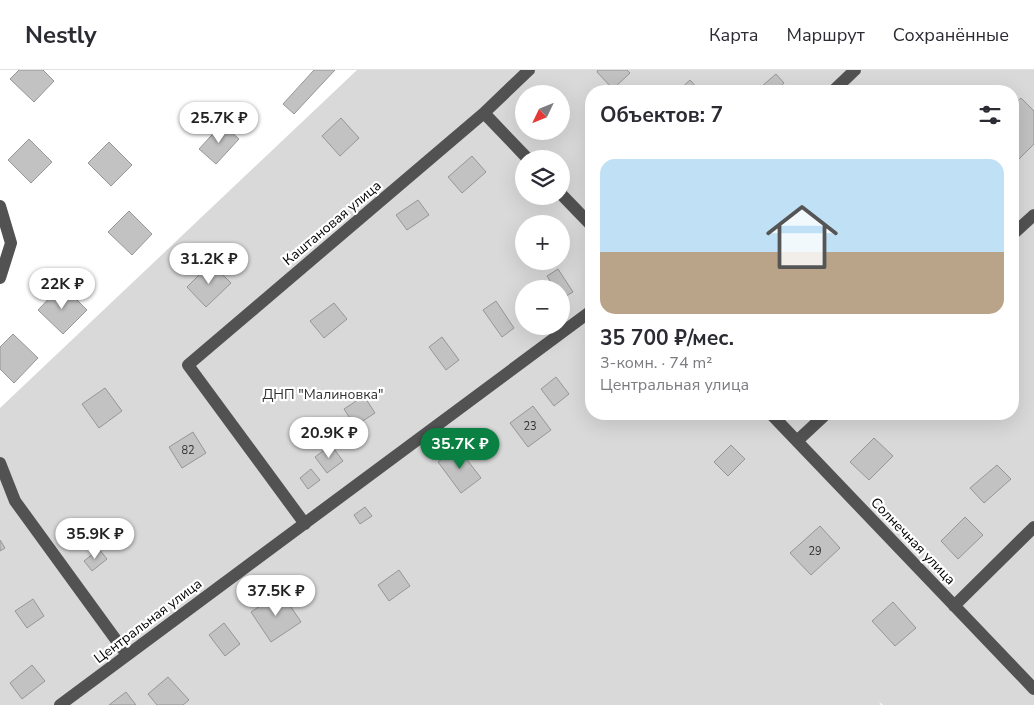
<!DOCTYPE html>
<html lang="ru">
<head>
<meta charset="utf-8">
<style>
  :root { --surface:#fff; --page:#f7f7f7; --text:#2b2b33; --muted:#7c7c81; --line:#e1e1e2; --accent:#0b8043 }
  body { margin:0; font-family:"Nunito Sans",sans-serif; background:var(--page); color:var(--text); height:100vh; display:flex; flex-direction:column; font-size:19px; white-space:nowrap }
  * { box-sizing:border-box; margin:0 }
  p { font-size:16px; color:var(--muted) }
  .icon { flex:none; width:28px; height:28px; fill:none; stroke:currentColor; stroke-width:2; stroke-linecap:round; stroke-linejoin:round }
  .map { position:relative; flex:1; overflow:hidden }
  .panel { position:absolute; left:585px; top:15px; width:434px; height:335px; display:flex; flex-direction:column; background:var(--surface); border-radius:20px; box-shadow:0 5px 20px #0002 }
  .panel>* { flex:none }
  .needle { width:32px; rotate:227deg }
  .tools { position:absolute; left:515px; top:15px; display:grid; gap:10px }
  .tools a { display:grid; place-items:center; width:55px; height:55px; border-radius:50%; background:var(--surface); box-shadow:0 5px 20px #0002; font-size:25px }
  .price { position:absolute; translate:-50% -42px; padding:0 11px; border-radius:18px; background:#fff; color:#222; font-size:16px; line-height:32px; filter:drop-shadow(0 1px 2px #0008) }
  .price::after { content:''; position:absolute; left:50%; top:30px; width:15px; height:11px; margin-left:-8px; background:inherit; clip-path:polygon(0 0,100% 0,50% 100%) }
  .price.active { background:var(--accent); color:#fff }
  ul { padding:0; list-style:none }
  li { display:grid; align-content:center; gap:10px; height:265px; padding:0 15px }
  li+li { border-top:1px solid var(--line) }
  li span { display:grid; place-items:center; height:155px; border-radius:15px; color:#555 }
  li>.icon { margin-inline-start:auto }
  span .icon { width:90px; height:90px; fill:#fffc; stroke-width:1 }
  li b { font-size:21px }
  h2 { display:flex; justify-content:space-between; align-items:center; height:60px; padding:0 15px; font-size:21px }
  header { display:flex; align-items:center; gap:30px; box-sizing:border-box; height:70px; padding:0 25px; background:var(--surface); border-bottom:1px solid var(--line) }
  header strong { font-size:24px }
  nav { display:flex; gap:28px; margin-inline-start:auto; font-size:18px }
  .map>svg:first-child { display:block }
  .green { fill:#d9d9d9; fill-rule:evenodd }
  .building { fill:#c2c2c2; stroke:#969696 }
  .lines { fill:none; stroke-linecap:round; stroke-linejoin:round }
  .minor { stroke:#525252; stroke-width:12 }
  .labels { text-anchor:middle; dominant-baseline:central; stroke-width:4.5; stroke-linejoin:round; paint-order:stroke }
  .number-label { font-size:11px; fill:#303030 }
  .street-label { font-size:14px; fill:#000; stroke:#fff }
  .park-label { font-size:14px; fill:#303030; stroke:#fff }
</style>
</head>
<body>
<header>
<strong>Nestly</strong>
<nav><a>Карта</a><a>Маршрут</a><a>Сохранённые</a></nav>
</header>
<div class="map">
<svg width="1034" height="635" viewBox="0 0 1034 635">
  <rect width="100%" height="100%" fill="#fff"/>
  <path class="green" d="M357,0H1034V635H883L879,632L881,635H0V338ZM591,21H1012V344H591ZM524,24H561V61H524ZM524,89H561V126H524ZM524,154H561V191H524ZM524,219H561V256H524Z"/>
  <path class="building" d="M19,0H43L54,11L34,32L10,9Z
    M314,0H335L294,44L283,34Z
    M598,0H627L630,3L613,19L597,2Z
    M776,4L784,13L775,21H767L762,16Z
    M690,10L700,21H678Z
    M1021,28L1034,41V74L1017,91L1012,86V36Z
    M341,48L359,68L340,86L322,66Z
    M222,54L239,69L216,94L199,79Z
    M29,69L52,92L31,113L8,90Z
    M109,72L132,95L111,116L88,93Z
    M472,86L486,102L462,123L448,107Z
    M418,130L429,145L407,160L396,145Z
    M129,141L152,164L132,185L108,162Z
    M211,193L231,213L206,237L187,217Z
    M558,199L573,222L561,229V219H555L547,206Z
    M62,215L87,240L63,264L38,240Z
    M496,231L514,258L502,267L483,240Z
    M334,233L347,249L324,268L310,251Z
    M13,264L38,288L14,313L0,299V277Z
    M442,267L459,290L446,300L429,277Z
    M556,307L569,324L554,336L541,319Z
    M105,318L122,341L99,358L82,334Z
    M364,326L375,343L355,356L344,339Z
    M533,336L551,360L528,377L510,353Z
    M193,362L206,383L182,398L169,377Z
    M874,368L893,386L869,410L850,392Z
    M331,375L343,391L327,403L315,387Z
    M731,375L745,389L728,406L714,392Z
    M458,378L481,408L461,423L438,392Z
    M997,395L1011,409L984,433L970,418Z
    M311,399L320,410L308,419L300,408Z
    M365,437L372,446L360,454L354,445Z
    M965,447L983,465L958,489L941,471Z
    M820,456L840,478L811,505L790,483Z
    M0,470L5,478L0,481Z
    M99,479L107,489L92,501L84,491Z
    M399,500L410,516L389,531L378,515Z
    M281,522L301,552L271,572L251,542Z
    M33,529L44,546L27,558L15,541Z
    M893,532L916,558L895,576L872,551Z
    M224,553L240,574L225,586L209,565Z
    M32,595L45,611L22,629L10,613Z
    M168,607L189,630L183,635H157L148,624Z
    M126,622L136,635H109Z"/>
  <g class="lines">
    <path class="minor" d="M833,21L855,0
      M484,43L528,89
      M561,124L591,155
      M0,136L11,173L0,208
      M1012,165L1034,145
      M771,344L1034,619
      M797,371L826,344
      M0,393L15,431L127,585
      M305,454L188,295L484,43L529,0
      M954,536L1034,457
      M60,635L591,241"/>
  </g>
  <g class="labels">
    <g class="number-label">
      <text x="530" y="356">23</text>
      <text x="188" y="380">82</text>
      <text x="815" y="481">29</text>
    </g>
    <g class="street-label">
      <text transform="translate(332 153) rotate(-40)">Каштановая улица</text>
      <text transform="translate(913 471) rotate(46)">Солнечная улица</text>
      <text transform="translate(148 551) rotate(-37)">Центральная улица</text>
    </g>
    <g class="park-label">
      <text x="323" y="324">ДНП "Малиновка"</text>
    </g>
  </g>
</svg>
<div class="tools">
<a><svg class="needle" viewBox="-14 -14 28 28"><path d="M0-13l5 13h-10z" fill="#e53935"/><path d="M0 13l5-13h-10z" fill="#7c7c81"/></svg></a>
<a><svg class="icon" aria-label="layers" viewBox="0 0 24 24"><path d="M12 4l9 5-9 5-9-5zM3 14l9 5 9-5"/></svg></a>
<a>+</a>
<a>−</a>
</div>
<b class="price" style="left:219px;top:74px">25.7K ₽</b>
<b class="price" style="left:209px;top:215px">31.2K ₽</b>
<b class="price" style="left:62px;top:240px">22K ₽</b>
<b class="price" style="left:329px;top:389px">20.9K ₽</b>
<b class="price active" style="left:460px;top:400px">35.7K ₽</b>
<b class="price" style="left:95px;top:490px">35.9K ₽</b>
<b class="price" style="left:276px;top:547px">37.5K ₽</b>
<section class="panel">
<h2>Объектов: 7<svg class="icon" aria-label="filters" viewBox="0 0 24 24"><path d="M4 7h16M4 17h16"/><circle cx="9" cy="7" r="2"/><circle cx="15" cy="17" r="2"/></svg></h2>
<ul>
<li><span style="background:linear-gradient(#bfe0f5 60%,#b9a48a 0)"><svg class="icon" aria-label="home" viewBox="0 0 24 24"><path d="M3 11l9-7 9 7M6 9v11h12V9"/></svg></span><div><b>35 700 ₽/мес.</b><p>3-комн. · 74 m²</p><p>Центральная улица</p></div></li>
</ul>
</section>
</div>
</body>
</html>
